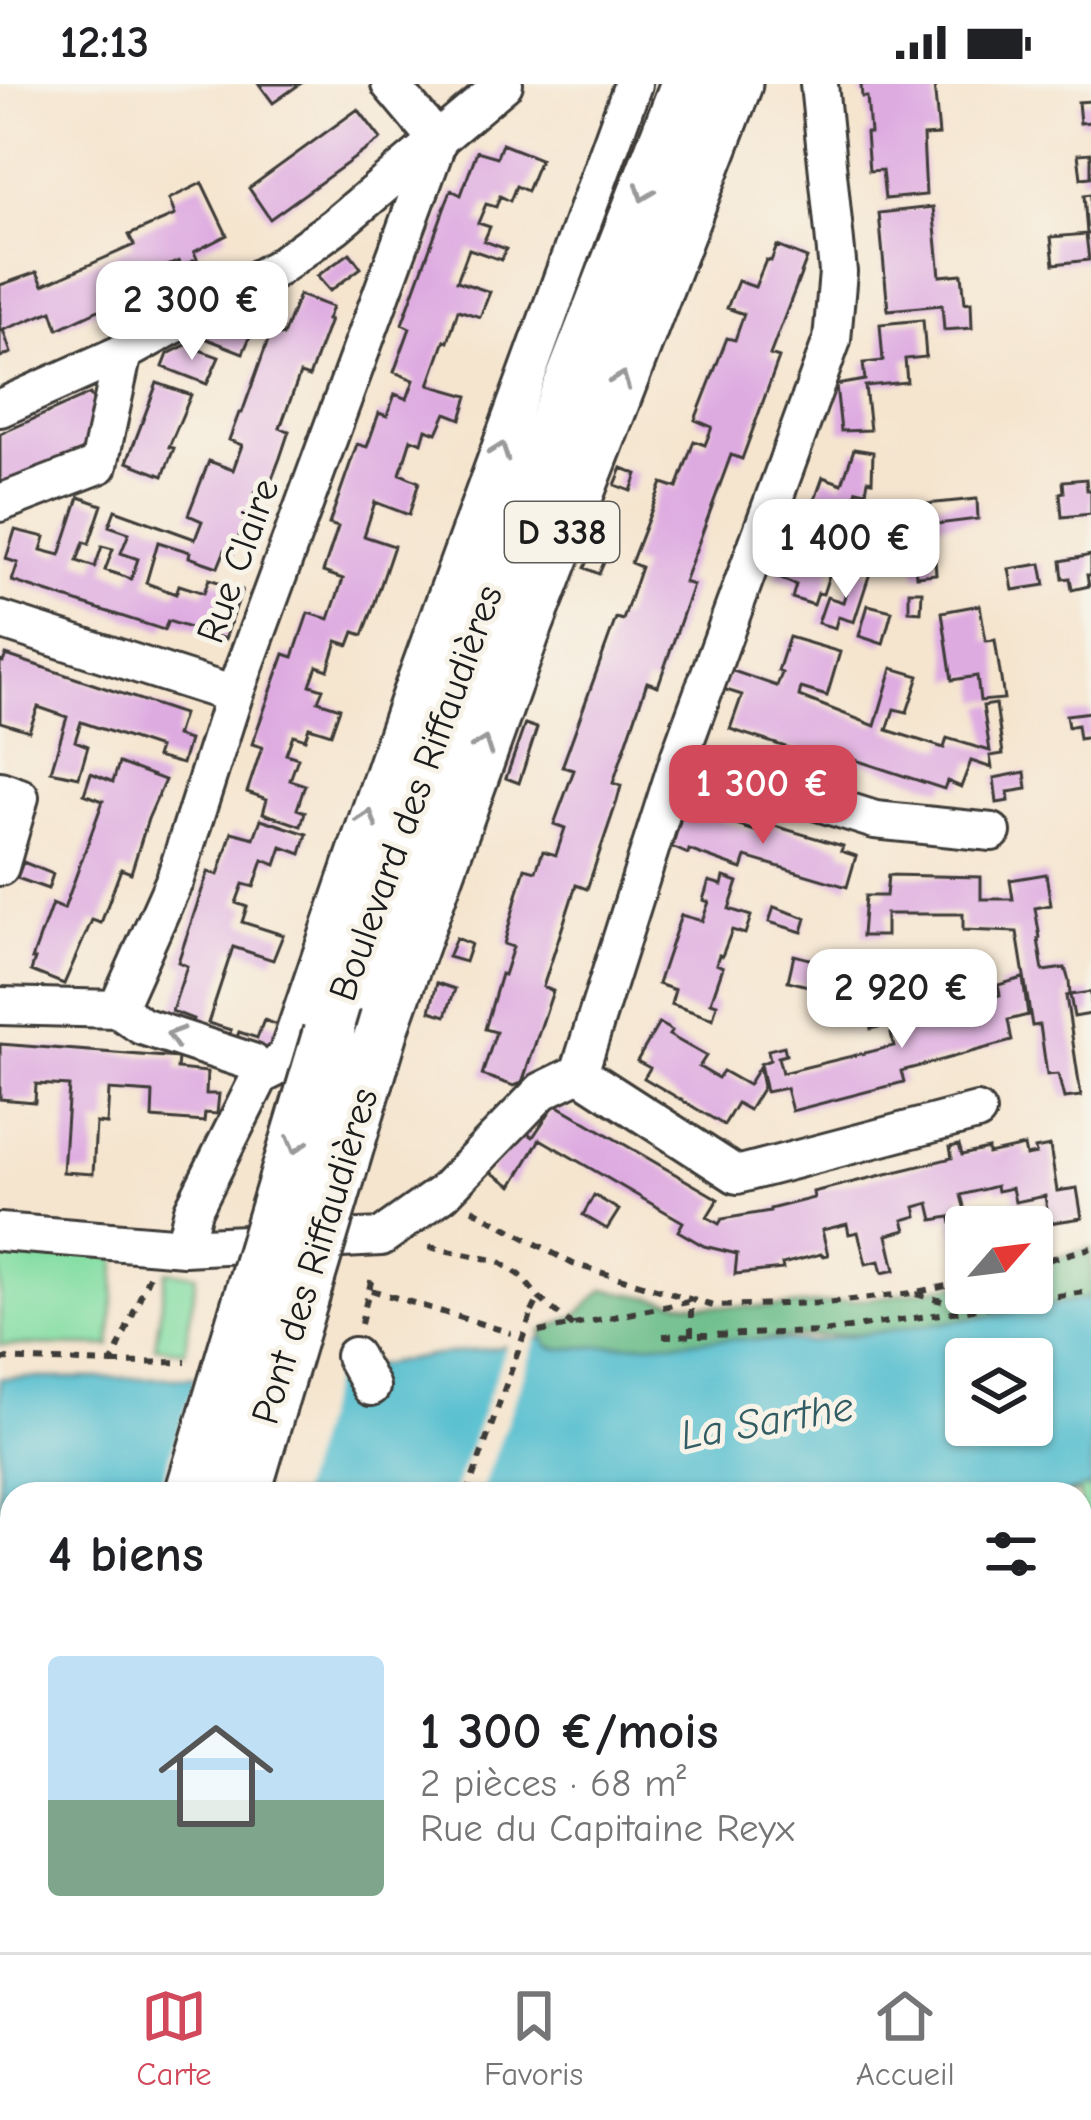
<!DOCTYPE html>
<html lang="fr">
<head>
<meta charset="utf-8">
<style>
  :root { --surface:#fff; --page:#f6f6f6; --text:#202124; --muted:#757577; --line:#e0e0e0; --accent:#d1495b }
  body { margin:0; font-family:"Comic Neue",sans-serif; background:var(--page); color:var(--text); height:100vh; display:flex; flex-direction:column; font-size:45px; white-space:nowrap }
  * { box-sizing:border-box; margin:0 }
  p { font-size:39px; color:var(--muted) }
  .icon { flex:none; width:66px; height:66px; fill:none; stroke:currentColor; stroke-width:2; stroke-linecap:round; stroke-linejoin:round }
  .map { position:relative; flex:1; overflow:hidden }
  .panel { position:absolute; left:0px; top:1398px; width:1092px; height:471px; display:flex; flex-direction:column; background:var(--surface); border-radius:36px 36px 0 0; box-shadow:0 3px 9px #0004 }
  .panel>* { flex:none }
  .needle { width:78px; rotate:62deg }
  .controls { position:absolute; left:945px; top:1122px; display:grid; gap:24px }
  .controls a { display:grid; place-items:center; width:108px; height:108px; border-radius:12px; background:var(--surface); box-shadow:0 3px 9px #0004; font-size:60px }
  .price { position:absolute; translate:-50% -102px; padding:0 27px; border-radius:24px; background:#fff; color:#222; font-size:39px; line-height:78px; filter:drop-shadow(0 3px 6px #0008) }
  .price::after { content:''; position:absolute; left:50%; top:72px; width:36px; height:27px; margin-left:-18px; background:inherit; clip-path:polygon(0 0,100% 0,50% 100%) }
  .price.on { background:var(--accent); color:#fff }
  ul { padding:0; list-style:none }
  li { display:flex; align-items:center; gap:36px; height:300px; padding:0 48px }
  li+li { border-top:3px solid var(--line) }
  li span { display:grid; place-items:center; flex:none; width:336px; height:240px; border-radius:12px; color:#555 }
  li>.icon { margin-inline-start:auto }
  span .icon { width:144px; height:144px; fill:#fffc; stroke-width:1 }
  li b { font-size:51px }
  h2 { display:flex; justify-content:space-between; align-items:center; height:144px; padding:0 48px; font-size:51px }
  .status { display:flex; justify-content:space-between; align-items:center; height:84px; padding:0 60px; background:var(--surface); direction:ltr }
  .status svg { height:33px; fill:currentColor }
  .tab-bar { display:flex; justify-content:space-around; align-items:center; height:168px; border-top:3px solid var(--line); background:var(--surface); font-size:33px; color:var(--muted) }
  .tab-bar a { display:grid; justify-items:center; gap:6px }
  .tab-bar .on { color:var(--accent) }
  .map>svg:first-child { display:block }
  .green { fill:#85dea4; stroke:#507d60; stroke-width:3 }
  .forest { fill:#6cbd8a; stroke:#446c53; stroke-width:3 }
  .water { fill:#53becf; stroke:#386d76; stroke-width:3; fill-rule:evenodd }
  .pier { fill:#f5e5cf }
  .building { fill:#deabe1 }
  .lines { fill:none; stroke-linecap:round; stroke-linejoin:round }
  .minor-casing { stroke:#3d3a37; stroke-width:42 }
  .highway-casing { stroke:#3d3a37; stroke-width:57 }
  .path { stroke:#3d3a37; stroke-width:6; stroke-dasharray:9 9; stroke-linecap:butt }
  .minor { stroke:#fff; stroke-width:36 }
  .highway { stroke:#fff; stroke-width:51 }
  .highway-bridge-casing { stroke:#3d3a37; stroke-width:57; stroke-linecap:butt }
  .path-bridge { stroke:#3d3a37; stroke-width:6; stroke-dasharray:9 9; stroke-linecap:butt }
  .highway-bridge { stroke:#fff; stroke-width:51 }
  .oneway { stroke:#999 }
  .labels { text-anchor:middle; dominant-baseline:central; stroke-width:10; stroke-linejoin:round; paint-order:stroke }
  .shield { fill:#f7f3e8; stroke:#5e5c59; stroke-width:3 }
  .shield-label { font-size:36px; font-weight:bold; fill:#1c1c1c }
  .street-label { font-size:39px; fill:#1c1c1c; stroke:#f7f3e8 }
  .water-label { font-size:42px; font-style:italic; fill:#325d64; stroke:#f7f3e8 }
</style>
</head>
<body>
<div class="status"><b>12:13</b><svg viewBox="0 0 49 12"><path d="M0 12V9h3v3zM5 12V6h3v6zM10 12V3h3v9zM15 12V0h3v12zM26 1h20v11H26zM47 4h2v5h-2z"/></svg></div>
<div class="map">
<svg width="1091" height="1868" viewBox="0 0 1091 1868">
  <rect width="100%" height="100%" fill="#f7f3e8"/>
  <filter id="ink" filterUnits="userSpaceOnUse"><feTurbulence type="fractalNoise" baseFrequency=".00833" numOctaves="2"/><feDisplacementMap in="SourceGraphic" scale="24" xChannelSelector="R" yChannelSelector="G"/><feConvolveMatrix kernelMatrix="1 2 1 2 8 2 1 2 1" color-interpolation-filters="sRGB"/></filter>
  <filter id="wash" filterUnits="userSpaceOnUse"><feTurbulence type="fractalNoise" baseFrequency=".004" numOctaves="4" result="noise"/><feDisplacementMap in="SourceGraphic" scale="48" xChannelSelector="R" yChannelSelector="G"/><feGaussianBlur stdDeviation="2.7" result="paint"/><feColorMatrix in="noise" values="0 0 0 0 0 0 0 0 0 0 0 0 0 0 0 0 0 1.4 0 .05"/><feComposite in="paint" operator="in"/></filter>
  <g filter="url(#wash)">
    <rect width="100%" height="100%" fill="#f5e5cf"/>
    <path class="green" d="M0,1162L117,1171L110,1262L0,1261Z
      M166,1187L196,1191L185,1267L155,1263Z
      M1091,1403V1868H194L195,1857H1080V1410H1060Z"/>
    <path class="forest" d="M1091,1164V1214L1016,1228L876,1249L559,1265L548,1262L541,1248L576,1231L604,1205C640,1211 678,1220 715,1222C799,1226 884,1215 966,1198V1209H1032V1180Z
      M12,1569V1762L0,1770V1571Z
      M1080,1723L1085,1726L1091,1744V1865L1085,1868H932L935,1862L944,1857H1080Z
      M407,1857H823L828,1868H416Z"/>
    <path class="water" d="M1091,1214V1403L1060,1410H12V1569L0,1571V1294H177L335,1289L430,1272L526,1260L542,1253L548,1262L559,1265L723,1255L809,1258L1016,1228ZM966,1275H1032V1341H966Z"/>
    <path class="pier" d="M539,1248L481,1410H453L508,1256L525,1254Z
      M337,1282L299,1410H158L198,1287Z"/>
    <g id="blocks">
      <path class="building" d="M259,0H300L273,19Z
        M861,0H934L939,51L923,52L926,111L885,115L882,86L869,87L866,49H870L867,13H862Z
        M1091,17V38L1080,39L1078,18Z
        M358,25L381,55L270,135L249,104Z
        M502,60L540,75L527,107L516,102L510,117L500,112L496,123L486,120L478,139L490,143L484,157L506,165L501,176L469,165L457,197L490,208L480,233L458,226L448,258L445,256L429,301L468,312L461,335L446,329L437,349L426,345L422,359L411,355L400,390L419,398L409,431L375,418L364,452L394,462L372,527L363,551L354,548L349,561L337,557L328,586L317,582L310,601L323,605L318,617L340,624L331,650L309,643L305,655L293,651L286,670L298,674L290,696L305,701L297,725L305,728L301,742L263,729L267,715L247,708L262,663L252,660L284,570L293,573L308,529L329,535L343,495L323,488L338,443L329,440L357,360L367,363L379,329L387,332L395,310L407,315L414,296L394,288L410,244L402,240L451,106L461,111L477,67L497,73Z
        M1091,69V93L1081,94L1078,70Z
        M202,99L227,151L194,168L197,175L181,182L179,177L147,191L152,201L58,245L52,227L3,246L11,269L0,273V201L37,188L43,201L134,161L129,151L175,131L169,115Z
        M1091,110V150H1087L1084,111Z
        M933,123L940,192L962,190L965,219L971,218L972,244L944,246L942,221L888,226L879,129Z
        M1086,150L1089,176L1054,180L1051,153Z
        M777,162L807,174L770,271L779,274L742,375L731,371L684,498L693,501L658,602L647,598L613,699L621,702L617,717L587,805L576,801L543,903L553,907L522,999L514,1002L482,991L496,948L485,945L501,890L504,891L513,863L504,860L519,804L525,784L536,787L543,767L556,771L565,744L554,740L574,686L562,683L616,534L623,536L641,483L631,479L662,399L677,404L694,357L705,361L712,343L695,336L727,254L735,256L744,230L727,224L738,197L755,203L766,176L771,177Z
        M350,169L361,184L330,207L317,192Z
        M299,211L332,223L327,236H330L309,293L300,290L280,344L289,347L280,374L270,400L260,396L233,469L225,466L218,483L189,473L190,468L158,458L146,499L176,510L179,501L204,509L209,495L242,506L225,555L168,537L164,546L12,497L18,479L6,475L15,446L45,453L41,466L60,471L79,413L102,421L89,460L84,458L77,477L95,483L102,462L113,465L105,486L131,495L138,475L121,469L129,449L109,442L115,426L195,455L202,437L188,431L209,377L233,386L242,361L229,356L239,329H242L271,248L283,252Z
        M923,236L926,273L905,275L907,298L865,302L870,346L841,347L836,301L865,296L863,279L883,277L880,240Z
        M219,243L250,253L243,269L202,253Z
        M186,261L219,273L207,300L163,283L168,270Z
        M157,299L191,311L169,363L174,364L163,392L127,378Z
        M90,310L104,341L97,364L0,407V350Z
        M854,365L873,368L872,397L868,396L866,408L857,406L823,510L818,509L814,521L792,514L796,501L776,493L801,424L811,427L823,393L842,400Z
        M622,384L637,390L631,407L615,401Z
        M1086,395L1087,406H1091V430L1062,433L1060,409L1064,408L1063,397Z
        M977,415L978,435L912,443L913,454L882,457L878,424L899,422L901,435L906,434L905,422Z
        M933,451L936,490L916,492L913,454Z
        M591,470L605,476L599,490L585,484Z
        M1091,471V491H1087L1089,502L1072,506L1070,494L1063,495L1061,477Z
        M1041,480L1045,501L1013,506L1009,485Z
        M854,483L870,489L854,538L838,533L835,544L818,539L827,513L843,518Z
        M909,507H922L921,528L909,527Z
        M868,521L892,527L883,560L859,552Z
        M980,521L986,557L995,556L1004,615L980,617L977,592L952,596L942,528Z
        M789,553L840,568L827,612L801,604L799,612L875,642L892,584L919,592L907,628L894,625L887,646L944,664L947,654L990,667L983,622L996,620L1003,670L990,672L992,684L971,677L961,703L947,697L944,705L840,671L838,680L730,645L742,611L723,605L730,586L777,602L782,589L778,587Z
        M6,571L183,630L176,652L189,656L182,680L156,673L159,664L81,638L75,657L88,662L79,693L51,687L67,633L38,623L29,647L0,638V577L3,578Z
        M1091,628V653L1079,655L1077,641L1068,643L1066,631Z
        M525,640L537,644L519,699L506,694Z
        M119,679L165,696L148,735L131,789L121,785L101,839L92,836L64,900L31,887L35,875H32L52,820L64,825L103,717L84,710L91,689L113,698Z
        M1025,688L1027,705L1008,708L1009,717L997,719L994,694Z
        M684,724L755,747L758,737L843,762L841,767L856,772L847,803L746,773L742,785L689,766L688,770L672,763Z
        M261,735L307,750L301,770L282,763L276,781L263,776L254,803L243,800L236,819L247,823L242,838L283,851L273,876L233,863L208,939L231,946L226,961L188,948L193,935L172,927L187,882L178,878L208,788L218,791L232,748L254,754Z
        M23,778L53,790L48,805L17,794Z
        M1046,790L1051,821L1035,824L1040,854L1038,855L1043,887L1065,884L1069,897L1070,911L1066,912L1081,1012L1064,1014L1058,990L1047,991L1040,941L1032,942L1017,848L963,846V830H886V852H862L865,812H886L888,791L981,793V815H1013L1010,796Z
        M724,793L738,798L729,825L751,832L745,850L732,846L722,872L719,871L716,880L723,883L711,918L717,920L713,935L671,920L675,906L658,900L681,831L702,837L709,818L703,816L709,797L722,801Z
        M774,823L806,834L802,848L769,838Z
        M456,854L471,860L465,878L448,873Z
        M794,871L855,887L847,912L788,897Z
        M1023,894L1028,931L1008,936L1012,957L901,987L904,998L792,1027L786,1004L766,1008L760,980L770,976L768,966L784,962L786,971L778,973L782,989L894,962L891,949L922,941L917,923L943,915L948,936L977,928L974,918L1000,911L998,901Z
        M901,895L909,926L886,932L888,941L871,945L867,927L858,930L854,913L863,911L861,905Z
        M437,899L455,905L446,932L430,927Z
        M1091,908V930L1074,933L1070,911Z
        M264,936L282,943L272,973L234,961L239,948L257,954Z
        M659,939L672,947L669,951L706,972L699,983L718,994L723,987L748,1001L759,983L763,1003L749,1026L737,1019L724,1041L644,994L650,984L637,977Z
        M0,960L178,974L177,985L207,988L206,1010H219L217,1030L205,1029L204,1038L152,1034L153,1009L109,1006L107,1040L96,1039L93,1090L63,1088L69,1002L36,1000L35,1018L0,1015Z
        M555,1020L718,1115L707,1133L719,1140L722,1135L770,1127V1125L814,1114L813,1108L952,1074L950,1063L959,1061L962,1071L988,1065V1070L1024,1062L1026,1072L1036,1070L1035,1065L1050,1062L1057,1107L1077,1104L1082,1134L1049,1139L1045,1112L1015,1118L1012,1104L997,1107L996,1102L961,1111L966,1130L933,1136L929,1119L915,1123L917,1132L903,1136L906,1146L887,1151L895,1186L882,1189L879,1177L866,1180L858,1148L849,1150L847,1140L822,1146L828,1171L822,1172L821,1170L782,1180L783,1185L735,1190L737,1170L704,1162L678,1147L683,1138L540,1055L512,1102L489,1087L526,1048L533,1053Z
        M594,1111L619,1126L607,1145L583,1131Z
        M978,1129L982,1143H966L964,1193L951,1135Z"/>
    </g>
  </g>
  <g filter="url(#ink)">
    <use href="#blocks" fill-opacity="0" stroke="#3d3a37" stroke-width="3"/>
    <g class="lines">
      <g class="minor-casing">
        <path id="minor" d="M819,0L838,188L832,256L679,674L579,989L737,1091L977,1028
          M0,324L123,269L277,184L335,142L504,0
          M0,419L99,381L123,269
          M0,536L234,611
          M679,674L875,736L992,748
          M0,706L20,713L0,783
          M0,922L117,925
          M117,925L175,795L234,611L438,57L390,0
          M117,925L142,942L252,978L260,992L193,1126L184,1163
          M260,992L272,986L287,971L407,620L633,0
          M0,1148L184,1163L381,1153L443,1109L542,1007L579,989
          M354,1272L371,1303
          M1080,1742L1091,1741
          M358,1857L365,1868"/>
      </g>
      <g class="highway-casing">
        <path id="highway" d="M386,934L524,548L736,0
          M329,949L462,579L687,0
          M21,1868L24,1857
          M106,1868L108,1857
          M148,1868L150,1857"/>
      </g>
      <path class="path" d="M472,1125L573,1180L713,1222L826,1219L912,1209L966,1198
        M429,1163L498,1177L520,1191L539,1214L573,1242
        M1032,1180L1091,1164
        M371,1206L511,1249
        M916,1210L967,1224
        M532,1228L539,1214
        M361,1240L373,1189
        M539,1248L688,1218
        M663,1252L823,1248L1091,1207
        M691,1252V1217
        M0,1275L112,1279L149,1192
        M112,1279L186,1278
        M1080,1626L1091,1614
        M0,1774L12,1778
        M279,1857L326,1861
        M496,1857L524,1868
        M243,1868L259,1857"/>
      <use href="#minor" class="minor"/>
      <use href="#highway" class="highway"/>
      <g class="highway-bridge-casing">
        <path id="highway-bridge" d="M191,1410L329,949
          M244,1410L386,934"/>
      </g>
      <path class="path-bridge" d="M467,1410L532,1228"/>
      <use href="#highway-bridge" class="highway-bridge"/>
    </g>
    <defs><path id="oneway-chevron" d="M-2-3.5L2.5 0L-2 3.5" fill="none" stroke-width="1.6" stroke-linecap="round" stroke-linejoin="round" transform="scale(3)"/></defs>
    <g class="oneway">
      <use href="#oneway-chevron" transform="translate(644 109) rotate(111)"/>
      <use href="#oneway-chevron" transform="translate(621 296) rotate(-69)"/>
      <use href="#oneway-chevron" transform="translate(500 367) rotate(-70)"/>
      <use href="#oneway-chevron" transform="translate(483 661) rotate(-70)"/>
      <use href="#oneway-chevron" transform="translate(368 734) rotate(-71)"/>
      <use href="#oneway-chevron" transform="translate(175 952) rotate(-163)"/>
      <use href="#oneway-chevron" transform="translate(296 1061) rotate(106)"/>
    </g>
  </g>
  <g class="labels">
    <rect class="shield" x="505" y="418" width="114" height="60" rx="9"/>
    <g class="shield-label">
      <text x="562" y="448">D 338</text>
    </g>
    <g class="street-label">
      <text transform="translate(238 477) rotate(-70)">Rue Claire</text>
      <text transform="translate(416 709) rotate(-70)">Boulevard des Riffaudières</text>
      <text transform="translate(315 1172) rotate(-73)">Pont des Riffaudières</text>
    </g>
    <g class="water-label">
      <text transform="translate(767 1337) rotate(-10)">La Sarthe</text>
    </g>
  </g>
</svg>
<div class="controls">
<a><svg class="needle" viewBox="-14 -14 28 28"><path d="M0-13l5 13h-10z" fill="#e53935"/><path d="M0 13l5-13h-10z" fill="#757577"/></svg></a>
<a><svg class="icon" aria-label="layers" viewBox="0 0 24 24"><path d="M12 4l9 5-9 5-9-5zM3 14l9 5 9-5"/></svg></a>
</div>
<b class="price" style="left:192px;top:279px">2 300 €</b>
<b class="price" style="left:846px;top:517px">1 400 €</b>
<b class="price on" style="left:763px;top:763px">1 300 €</b>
<b class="price" style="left:902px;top:967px">2 920 €</b>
<section class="panel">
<h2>4 biens<svg class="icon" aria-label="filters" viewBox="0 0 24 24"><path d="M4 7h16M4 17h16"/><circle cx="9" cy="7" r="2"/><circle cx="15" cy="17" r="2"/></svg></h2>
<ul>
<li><span style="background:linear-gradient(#bfe0f5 60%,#7fa58c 0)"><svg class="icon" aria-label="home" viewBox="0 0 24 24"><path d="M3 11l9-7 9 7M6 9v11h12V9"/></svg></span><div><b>1 300 €/mois</b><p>2 pièces · 68 m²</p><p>Rue du Capitaine Reyx</p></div></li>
</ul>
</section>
</div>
<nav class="tab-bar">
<a class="on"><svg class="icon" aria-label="map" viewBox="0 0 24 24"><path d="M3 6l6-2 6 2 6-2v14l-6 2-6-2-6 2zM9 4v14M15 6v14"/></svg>Carte</a>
<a><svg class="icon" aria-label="saved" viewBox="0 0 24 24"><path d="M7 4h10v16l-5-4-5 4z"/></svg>Favoris</a>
<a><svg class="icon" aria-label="home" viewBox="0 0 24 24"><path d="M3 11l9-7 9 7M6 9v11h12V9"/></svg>Accueil</a>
</nav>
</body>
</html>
